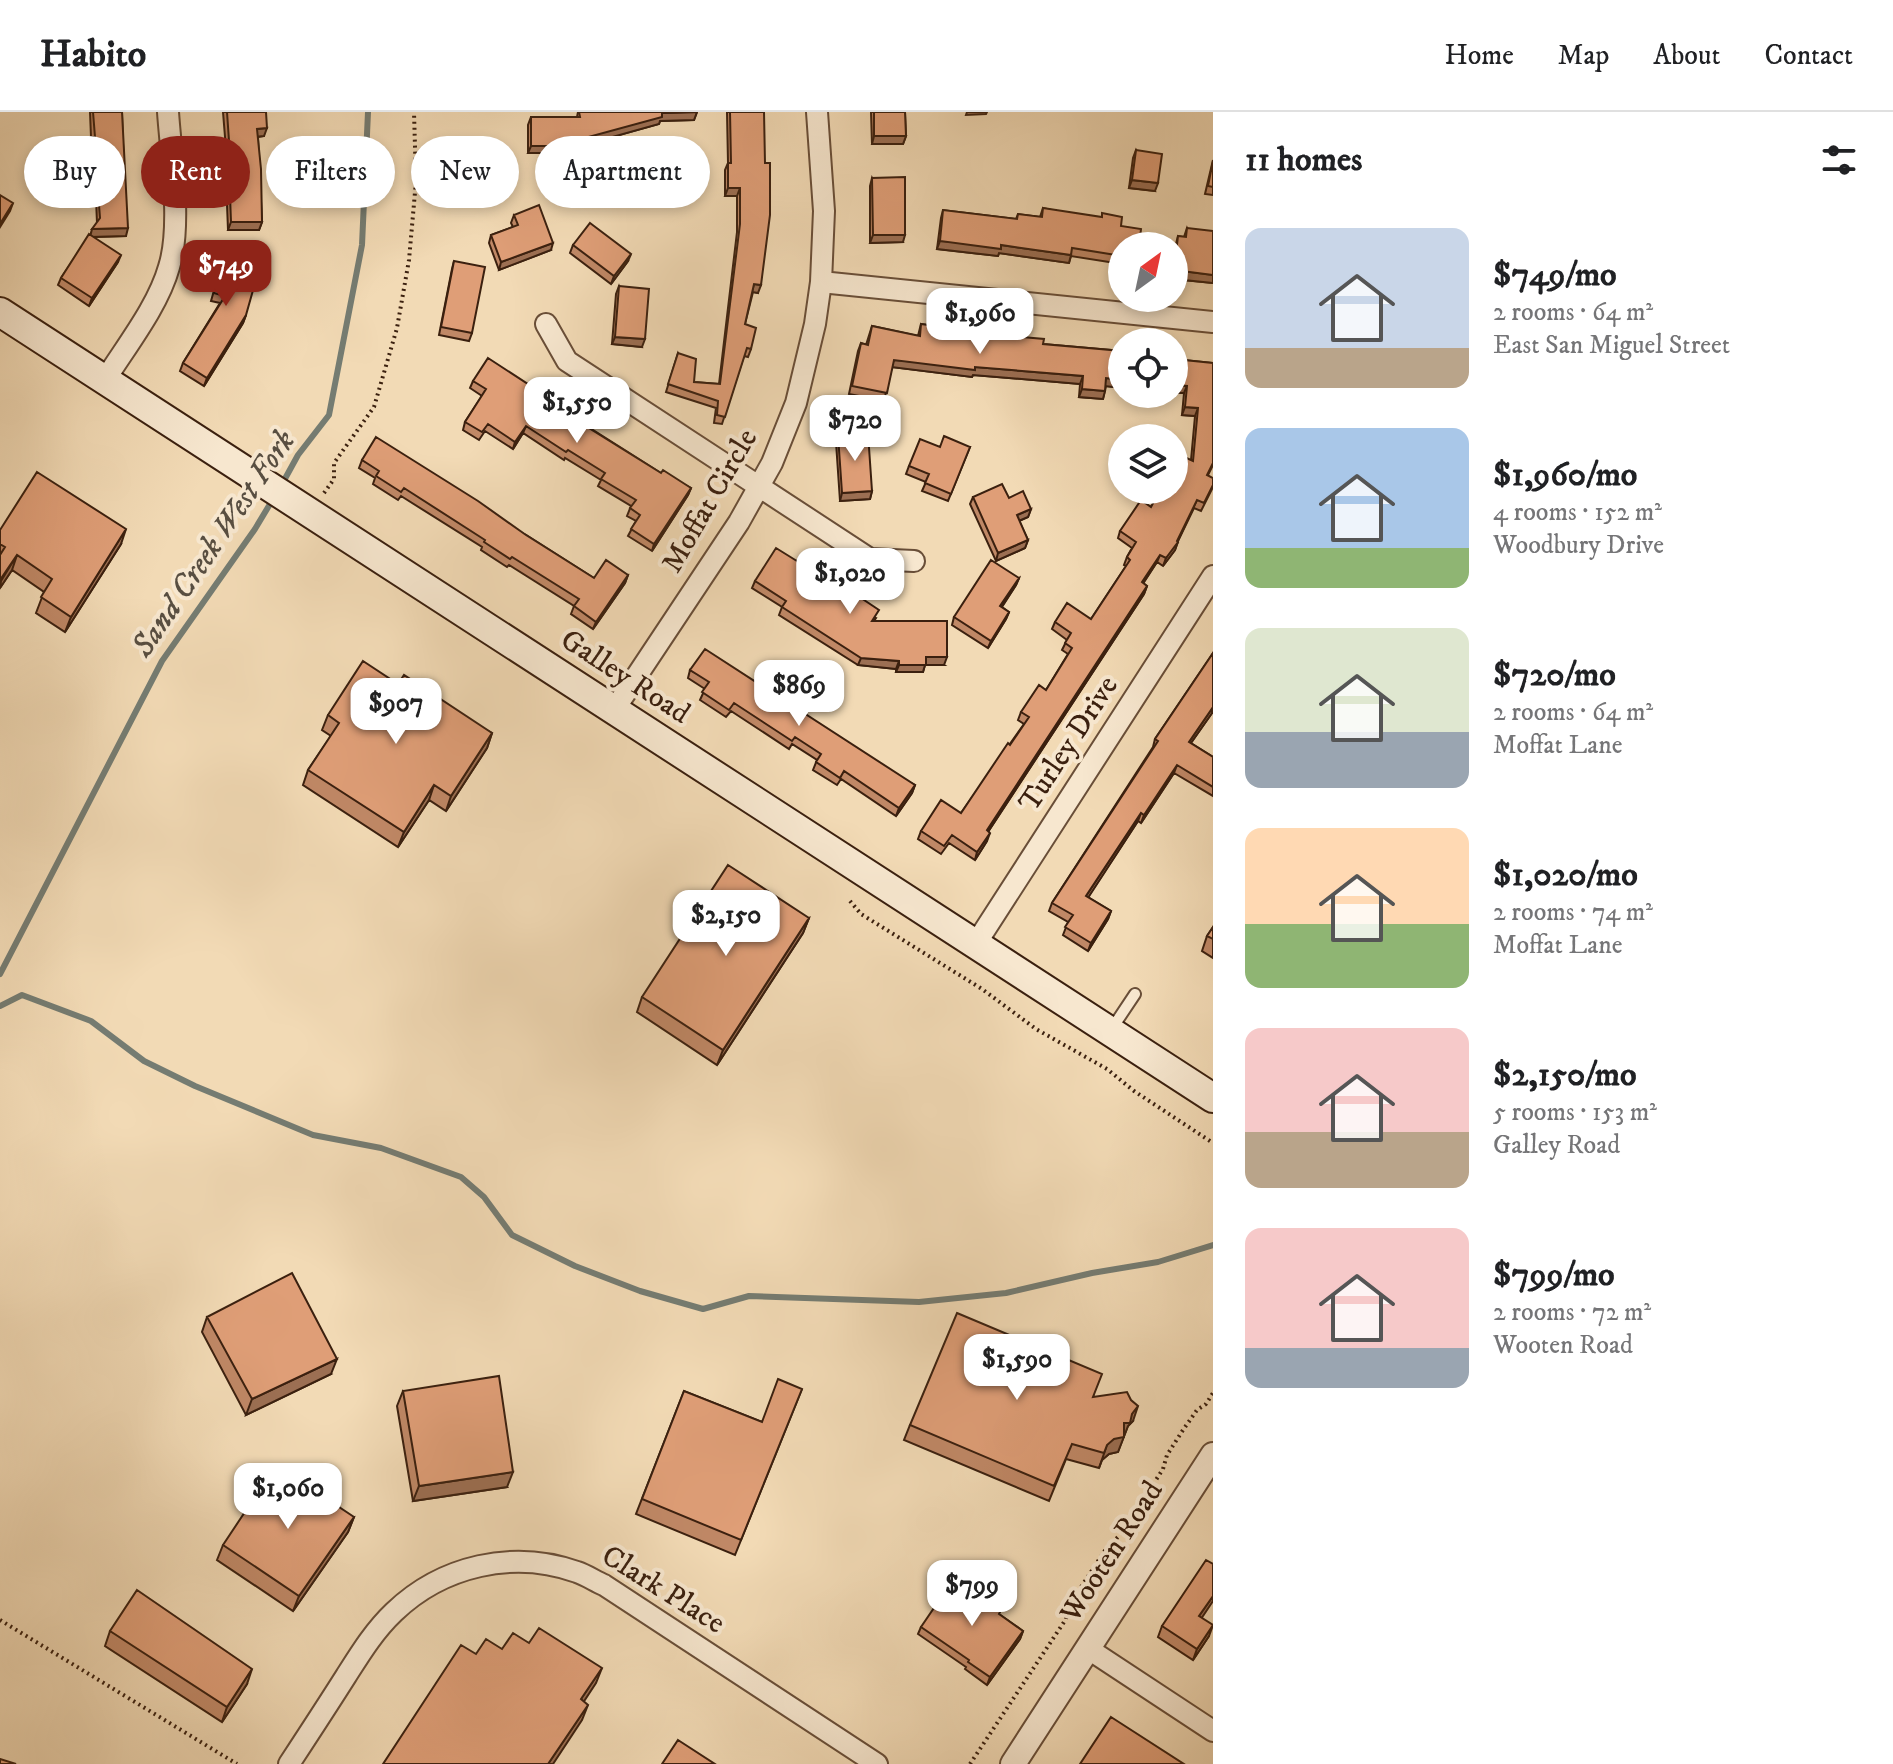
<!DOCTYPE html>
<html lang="en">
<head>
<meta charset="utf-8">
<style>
  :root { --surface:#fff; --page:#f2f2f2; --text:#202124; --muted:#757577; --line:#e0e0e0; --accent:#8f2418 }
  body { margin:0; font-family:"IM FELL DW Pica",serif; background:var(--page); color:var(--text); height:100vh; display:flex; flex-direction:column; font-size:30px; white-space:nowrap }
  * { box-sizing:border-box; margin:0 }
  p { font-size:26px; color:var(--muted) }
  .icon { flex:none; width:44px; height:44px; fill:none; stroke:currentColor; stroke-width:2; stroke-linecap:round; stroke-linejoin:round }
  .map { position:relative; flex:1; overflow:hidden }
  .sheet { display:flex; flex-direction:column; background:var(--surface); width:680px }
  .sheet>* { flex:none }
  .guide { position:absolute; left:24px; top:24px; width:760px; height:72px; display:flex; gap:16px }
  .needle { width:52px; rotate:33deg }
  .tools { position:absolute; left:1108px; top:120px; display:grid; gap:16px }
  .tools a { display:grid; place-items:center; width:80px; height:80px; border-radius:50%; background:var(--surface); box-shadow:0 4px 12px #0003; font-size:40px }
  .price { position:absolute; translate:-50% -68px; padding:0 18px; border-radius:16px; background:#fff; color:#222; font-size:26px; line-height:52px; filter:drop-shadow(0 2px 4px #0008) }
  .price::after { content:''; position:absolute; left:50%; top:48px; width:24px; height:18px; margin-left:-12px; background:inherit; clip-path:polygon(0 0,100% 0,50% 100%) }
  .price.selected { background:var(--accent); color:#fff }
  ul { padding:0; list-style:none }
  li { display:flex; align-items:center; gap:24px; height:200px; padding:0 32px }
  li span { display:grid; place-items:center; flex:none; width:224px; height:160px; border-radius:16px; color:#555 }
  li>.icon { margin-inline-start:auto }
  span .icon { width:96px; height:96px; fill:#fffc; stroke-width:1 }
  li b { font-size:34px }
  h2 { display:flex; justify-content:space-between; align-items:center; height:96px; padding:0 32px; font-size:34px }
  .tag { padding:0 28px; border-radius:36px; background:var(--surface); box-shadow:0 4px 12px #0003; font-size:28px; line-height:72px }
  .tag.selected { background:var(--accent); color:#fff }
  header { display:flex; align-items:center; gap:48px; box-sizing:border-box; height:112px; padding:0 40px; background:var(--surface); border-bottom:2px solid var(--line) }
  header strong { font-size:38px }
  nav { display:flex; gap:44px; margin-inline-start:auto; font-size:28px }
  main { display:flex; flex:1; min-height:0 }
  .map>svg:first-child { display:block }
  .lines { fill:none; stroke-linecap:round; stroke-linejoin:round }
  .stream { stroke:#757c72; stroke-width:6 }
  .service-casing { stroke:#694e38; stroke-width:14 }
  .minor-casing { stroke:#694e38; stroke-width:24 }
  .tertiary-casing { stroke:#694e38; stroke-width:28 }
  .secondary-casing { stroke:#3b200f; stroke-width:32 }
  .path { stroke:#3b200f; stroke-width:4; stroke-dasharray:2 4; stroke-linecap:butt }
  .service { stroke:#f7e7cf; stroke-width:10 }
  .minor { stroke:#f7e7cf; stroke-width:20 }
  .tertiary { stroke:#f7e7cf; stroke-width:24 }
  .secondary { stroke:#f7e7cf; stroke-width:28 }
  .wall { fill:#c08866; stroke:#3b200f; stroke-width:2 }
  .shaded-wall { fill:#9c6f53; stroke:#3b200f; stroke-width:2 }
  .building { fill:#df9e77; stroke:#3b200f; stroke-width:2 }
  .labels { text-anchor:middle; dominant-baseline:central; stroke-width:8; stroke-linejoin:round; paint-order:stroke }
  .street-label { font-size:30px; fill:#3b200f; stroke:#f7e7cf }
  .water-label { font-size:32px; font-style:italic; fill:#584e41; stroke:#f7e7cf }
</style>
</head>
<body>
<header>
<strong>Habito</strong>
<nav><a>Home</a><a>Map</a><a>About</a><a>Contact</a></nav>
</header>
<main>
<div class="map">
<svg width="1213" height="1652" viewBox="0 0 1213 1652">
  <rect width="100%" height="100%" fill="#f2dab5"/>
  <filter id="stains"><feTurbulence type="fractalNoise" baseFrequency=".0025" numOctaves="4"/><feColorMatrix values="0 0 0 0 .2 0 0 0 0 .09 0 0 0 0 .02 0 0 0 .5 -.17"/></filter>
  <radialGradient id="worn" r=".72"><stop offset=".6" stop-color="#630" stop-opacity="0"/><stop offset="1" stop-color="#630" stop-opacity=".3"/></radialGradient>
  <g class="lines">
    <path class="stream" d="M281,374L298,343L329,303L362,133L368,0
      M0,862L162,549L255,417L273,387
      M0,894L22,883L91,909L144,949L195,974L313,1023L381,1036L461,1065L484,1085L512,1123L575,1154L640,1179L703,1197L749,1184L919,1190L1006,1181L1092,1161L1158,1150L1213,1133"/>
    <g class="service-casing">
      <path id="service" d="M1111,918L1135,882"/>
    </g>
    <g class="minor-casing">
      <path id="minor" d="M821,170L1213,210
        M546,212L567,249L870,447L914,449
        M105,268C127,233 158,194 169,155C182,114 171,44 168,0
        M614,598L739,410L772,351L796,291L815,212L821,170L824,99L817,0
        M975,833L1213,464
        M1087,1536L1213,1619
        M289,1652C308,1623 327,1594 346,1564C360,1542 374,1519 394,1500C442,1454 513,1437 577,1460C586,1463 595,1469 604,1473L877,1652"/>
    </g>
    <g class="tertiary-casing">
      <path id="tertiary" d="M1013,1652L1213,1343"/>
    </g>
    <g class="secondary-casing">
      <path id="secondary" d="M0,200L1213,986"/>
    </g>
    <path class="path" d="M324,381L334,367V351L374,295L397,216L409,148L416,69L414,0
      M850,789L861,802L982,877L1036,917L1107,957L1134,979L1213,1031
      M0,1508L237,1652
      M970,1652L1066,1507L1068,1495L1106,1437L1120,1423L1163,1357L1167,1343L1183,1318L1197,1298L1206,1292L1213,1281"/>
    <use href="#service" class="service"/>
    <use href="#minor" class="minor"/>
    <use href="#tertiary" class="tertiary"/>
    <use href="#secondary" class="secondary"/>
  </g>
  <path class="wall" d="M90,0H122L126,124L93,125L118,150L89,194L58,173L61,166L90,123L97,111L96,87L82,88L81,64L84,57L83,33L86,25H91Z
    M223,0H266L264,24L258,25L262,110L259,118H228L226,66L228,62Z
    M578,0H697L694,8L660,9L659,12L569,37L567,41H528V13L531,5H577Z
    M727,0H764L758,181L753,180L745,212L751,237L748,245L744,244L722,312L714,311L716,296L666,280L678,241L694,270L719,272L737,120V84H725V58L728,51Z
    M871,0H905L906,24L903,32H872Z
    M1136,38L1155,79L1129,76L1133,46Z
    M1213,48V83L1205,82Z
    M872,66L903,130L870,131V74Z
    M1043,96L1121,114L1122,152L1071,144L1069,151L999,141L998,144L937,137L941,106L943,98L1016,107L1018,102L1040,105Z
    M514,103L551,138L499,158L489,131L491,123L513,115L511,111Z
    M1187,116L1213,171L1174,167L1176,132L1178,124L1184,125Z
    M227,133L246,203L243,211L204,274L180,259L183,251L220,191L211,189Z
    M573,133L628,149L611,172L570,141Z
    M454,149L472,221L469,229L439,223L452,157Z
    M619,174L642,235L612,232L616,182Z
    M921,212L1043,232L1122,239V276L1106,274L1103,287L1079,285L1080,272L973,263L972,265L892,255L884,289L849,282L858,239L861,231L866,233L872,214L918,224Z
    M1174,247L1213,251V353L1208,363L1213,375L1201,399L1194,396L1178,429L1175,438L1163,454L1157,450L1143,471L1147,474L1144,482L988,720L987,729L975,748L949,731L941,742L918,727L921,719L961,701L1024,612L1018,608L1021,600L1046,578L1068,542L1062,538L1067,528L1052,517L1055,510L1091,507L1126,454L1124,453L1127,445L1132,436L1118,426L1120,419L1151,395L1191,348L1195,304L1182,303L1184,281H1174Z
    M473,269L585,313L661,361L691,376L688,383L652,439L628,424L636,409L627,404L631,394L598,374L601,368L565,346L564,348L523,321L513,337L485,319L479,328L463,318L465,310L482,284L470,276Z
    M838,323L872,379L870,387L840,389L836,330Z
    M940,335H970L948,389L922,379L926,370L906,362L909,354Z
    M362,348L526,423L594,466L628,463L625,471L593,517L571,502L574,494L509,453L507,455L481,438L482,435L401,384L398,388L373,372L375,366L359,356Z
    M973,385L1009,386L1031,397L1028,405L1019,409L1028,428L1025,436L996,449L970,392Z
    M0,418L121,432L65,520L36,501L44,480L12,458L0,476Z
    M1019,466L1016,473L1002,495L1009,500L1006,507L988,536L952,513L954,505Z
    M755,469L876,506L874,509L944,553H925L923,560H896V557L858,553L779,503L782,495L752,476Z
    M1213,541V601H1212L1191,631L1213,645V684L1174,661L1141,711L1138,709L1088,785L1111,799L1108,807L1088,839L1063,823L1068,810L1049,799L1052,791L1153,635L1155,627Z
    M690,558L915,673L912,681L896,704L841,667L837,673L813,658L817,648L792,632L789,637L731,599L726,605L700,588L705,577L688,566Z
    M398,572L492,621L487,636L446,699L429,688L398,735L303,673L308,658L331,624L322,618L328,603Z
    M809,806L803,821L717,953L637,900L642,885Z
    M1213,815V846L1202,839L1207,824Z
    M207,1205L331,1262L246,1303L202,1220Z
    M802,1277L735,1443L636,1402L684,1279L762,1310Z
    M403,1279L507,1375L413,1389L397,1294Z
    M1094,1285L1133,1309L1128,1314L1118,1340L1109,1342L1102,1348L1099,1356L1066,1347L1049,1389L904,1328L910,1313Z
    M354,1405L348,1420L293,1499L217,1448L223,1433Z
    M999,1502L1023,1519L1020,1527L987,1573L965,1557L966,1555L918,1522L921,1515Z
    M1202,1506L1209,1524L1193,1548L1158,1525L1162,1514Z
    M110,1519L247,1572L222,1610L105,1534Z"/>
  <path class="shaded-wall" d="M697,0L694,8L660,9L659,12L569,37L567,41H528L531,34L570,30L662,1Z
    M967,0H987L986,2L966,3Z
    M267,16L264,24L254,25L257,17Z
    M874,24H906L903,32H872Z
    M1132,68L1158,71L1155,79L1129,76Z
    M728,76H740L737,84H725Z
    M85,80H98L96,87L82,88Z
    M13,91L10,99L0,115V112Z
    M231,110H262L259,118H228Z
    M128,116L126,124L90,125L92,117Z
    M873,123H905L903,130L870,131Z
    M940,129L1001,133L1071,143L1069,151L999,141L998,144L937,137Z
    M553,131L551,138L499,158L501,150Z
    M631,142L628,149L611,172L614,164Z
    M121,143L118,150L89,194L92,186Z
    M1174,158L1213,163V171L1174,167Z
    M754,172L761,173L758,181L752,180Z
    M246,203L243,211L204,274L207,266Z
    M615,225L645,227L642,235L612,232Z
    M894,248L975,255L1083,264L1080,272L973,263L972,265L891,255Z
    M1106,266L1122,268V276L1104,274Z
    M1174,273L1187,274L1184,281H1174Z
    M1082,277L1105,279L1103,287L1079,285Z
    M1185,295L1198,296L1195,304L1182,303Z
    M526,314L523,321L513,337L515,330Z
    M691,376L688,383L652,439L654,432Z
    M872,379L870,387L840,389L842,381Z
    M1197,388L1176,433L1178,430L1175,438L1163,454L1166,446Z
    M1031,397L1028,405L1014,411L1017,403Z
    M126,417L121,432L65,520L71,505Z
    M1028,428L1025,436L996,449L998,441Z
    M17,443L12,458L0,476L1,469Z
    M1160,443L1157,450L1139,478L1142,470Z
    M628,463L625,471L593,517L596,510Z
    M1019,466L1016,473L997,502L1000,494Z
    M1147,474L1144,482L984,726L987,718Z
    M1009,500L1006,507L988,536L991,529Z
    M926,545H947L944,553H925L923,560H896L899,553Z
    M861,546L899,549L896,557L858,553Z
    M1213,595L1212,601L1186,638L1189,630Z
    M492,621L487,636L446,699L451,684Z
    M1177,653L1174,661L1141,711L1144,703Z
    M434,673L429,688L398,735L404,720Z
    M915,673L912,681L896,704L899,696Z
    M1141,701L1138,709L1084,792L1086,784Z
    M990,721L987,729L975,748L977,740Z
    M1111,799L1108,807L1088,839L1091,831Z
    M809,806L803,821L717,953L723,938Z
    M337,1247L331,1262L246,1303L252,1287Z
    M1138,1294L1133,1309L1128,1314L1118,1340L1109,1342L1102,1348L1099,1356L1107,1333Z
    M513,1360L507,1375L413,1389L419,1374Z
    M354,1405L348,1420L293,1499L299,1484Z
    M1213,1484V1489L1195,1516L1199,1504Z
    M1213,1513L1209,1524L1193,1548L1197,1537Z
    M1023,1519L1020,1527L987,1573L990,1565Z
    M602,1556L596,1571L575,1603L581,1587Z
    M252,1557L247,1572L222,1610L227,1595Z
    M588,1593L582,1608L553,1652H548Z"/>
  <path class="building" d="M93,0H122L128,116L92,117L100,106L98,80H85L84,57L87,56L86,25H95Z
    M227,0H266L267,16L257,17L261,57L262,110H231L229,58H231Z
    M579,0H694L662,1V5L570,30V34H531V5H580Z
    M730,0H764L765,51H770V103L761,173L754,172L745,212L756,216L751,237L747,236L725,305L717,303L718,289L668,272L678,241L696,247L694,270L720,272L740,112V76H728V51H731Z
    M874,0H905L906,24H874Z
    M1136,38L1162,42L1158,71L1132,68Z
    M1213,49V75L1208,74Z
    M905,65V123H873L872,66Z
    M0,83L13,91L0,112Z
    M539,93L553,131L501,150L491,123L518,113L514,103Z
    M1043,96L1102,105V101L1122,105L1121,114L1141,117L1139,134H1122V144L1072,136L1071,143L1001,133V137L940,129L943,98L1017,107L1018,102L1042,105Z
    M590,111L631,142L614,164L573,133Z
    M1187,116L1213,119V163L1174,158L1178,124L1186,125Z
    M89,122L121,143L92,186L61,166Z
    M227,133L263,143L246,203L207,266L183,251L225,184L214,181Z
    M454,149L485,155L472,221L441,215Z
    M619,174L649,177L645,227L615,225Z
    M921,212L966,218V220L1044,227L1043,232L1122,239V268L1106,266L1105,279L1082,277L1083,264L975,255V258L894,248L887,281L852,274L861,231L868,233L872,214L920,224Z
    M488,246L586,310L584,313L661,361L663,358L691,376L654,432L631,417L640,403L630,396L636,388L601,367L605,361L568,338L566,340L526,314L515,330L488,312L482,320L465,310L486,277L473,269Z
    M1174,247L1213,251V351L1207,363L1213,366V373L1204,391L1197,388L1177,429L1178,430L1166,446L1160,443L1142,470L1147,474L987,718L990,721L977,740L952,723L944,734L921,719L941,688L961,701L1008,631L1010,633L1029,605L1021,600L1039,573L1046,578L1072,536L1065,531L1071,521L1055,510L1067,491L1091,507L1130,448L1127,445L1136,430L1120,419L1141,388L1151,395L1160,378H1174V349L1178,342L1193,349L1198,296L1185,295L1187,274L1174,273Z
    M868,321L872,379L842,381L838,323Z
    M944,324L970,335L951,382L925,371L929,362L909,354L920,327L940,335Z
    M376,325L478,389L526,423L594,466L606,448L628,463L596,510L574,494L579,487L512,445L510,447L484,430L485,428L404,376L401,380L376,364L379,359L362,348Z
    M37,360L126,417L71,505L41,485L52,467L17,443L0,468V443L5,435L0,432V418Z
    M1002,372L1009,386L1023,379L1031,397L1017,403L1028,428L998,441L973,385Z
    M776,436L829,469L831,466L879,498L872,509H947V545H926V553H899V549L861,546L782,495L786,489L755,469Z
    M991,448L1019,466L1000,494L1009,500L991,529L954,505Z
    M705,537L915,673L899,696L844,659L840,666L816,650L821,642L795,625L792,629L734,591L729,598L702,580L709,570L690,558Z
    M1213,541V595L1189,630L1213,645V675L1177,653L1144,703L1141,701L1086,784L1111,799L1091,831L1065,815L1073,803L1052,791L1158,629L1155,627Z
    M363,549L398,572L404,563L492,621L451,684L434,673L404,720L308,658L339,611L328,603Z
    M728,753L809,806L723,938L642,885Z
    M1213,815V827L1207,824Z
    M292,1161L337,1247L252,1287L207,1205Z
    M957,1201L1102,1262L1093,1285L1127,1280L1131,1288L1138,1294L1132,1302L1130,1311H1124V1325L1114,1327L1107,1333L1104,1341L1072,1332L1054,1374L910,1313Z
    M499,1264L513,1360L419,1374L403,1279Z
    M778,1267L802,1277L741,1428L642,1387L684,1279L762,1310Z
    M276,1353L354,1405L299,1484L223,1433Z
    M1206,1448L1213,1452V1484L1199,1504L1213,1513L1197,1537L1162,1514Z
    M953,1468L1000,1500L999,1502L1023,1519L990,1565L968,1550L969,1548L921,1515Z
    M137,1478L252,1557L227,1595L110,1519Z
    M539,1516L602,1556L581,1587L588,1593L548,1652H383L461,1533L476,1542L486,1527L502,1537L513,1521L529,1531Z
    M1111,1605L1184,1652H1080Z
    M678,1628L715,1652H662Z
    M0,1647L16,1652H0Z"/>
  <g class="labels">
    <g class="street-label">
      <text transform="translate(710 389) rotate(-60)">Moffat Circle</text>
      <text transform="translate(625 565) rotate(33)">Galley Road</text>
      <text transform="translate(1069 632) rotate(-57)">Turley Drive</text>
      <text transform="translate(1112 1440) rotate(-57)">Wooten Road</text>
      <text transform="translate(663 1478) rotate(32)">Clark Place</text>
    </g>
    <g class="water-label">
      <text transform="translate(214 432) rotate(-56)">Sand Creek West Fork</text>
    </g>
  </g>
  <rect width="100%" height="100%" filter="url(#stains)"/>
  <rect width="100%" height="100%" fill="url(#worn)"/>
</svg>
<div class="tools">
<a><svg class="needle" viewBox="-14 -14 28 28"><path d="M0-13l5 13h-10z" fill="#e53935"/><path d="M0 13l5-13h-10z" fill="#757577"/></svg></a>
<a><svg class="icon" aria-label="locate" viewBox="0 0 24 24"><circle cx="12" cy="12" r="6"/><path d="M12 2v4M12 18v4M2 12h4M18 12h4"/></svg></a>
<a><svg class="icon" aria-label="layers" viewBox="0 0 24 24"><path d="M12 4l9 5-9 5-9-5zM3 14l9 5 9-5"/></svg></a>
</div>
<b class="price selected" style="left:226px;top:196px">$749</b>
<b class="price" style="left:980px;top:244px">$1,960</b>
<b class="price" style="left:577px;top:333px">$1,550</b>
<b class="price" style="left:855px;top:351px">$720</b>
<b class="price" style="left:850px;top:504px">$1,020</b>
<b class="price" style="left:799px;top:616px">$869</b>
<b class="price" style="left:396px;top:634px">$907</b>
<b class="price" style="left:726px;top:846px">$2,150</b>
<b class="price" style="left:1017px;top:1290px">$1,590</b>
<b class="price" style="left:288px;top:1419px">$1,060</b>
<b class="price" style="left:972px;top:1516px">$799</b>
<div class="guide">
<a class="tag">Buy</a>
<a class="tag selected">Rent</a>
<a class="tag">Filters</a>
<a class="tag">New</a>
<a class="tag">Apartment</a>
</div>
</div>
<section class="sheet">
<h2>11 homes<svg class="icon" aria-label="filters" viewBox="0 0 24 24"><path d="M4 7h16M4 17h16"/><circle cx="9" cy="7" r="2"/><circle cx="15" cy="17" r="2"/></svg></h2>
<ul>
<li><span style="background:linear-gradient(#c9d6e8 75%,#b9a48a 0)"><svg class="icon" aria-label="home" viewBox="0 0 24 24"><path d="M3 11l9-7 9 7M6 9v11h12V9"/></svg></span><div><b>$749/mo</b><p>2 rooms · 64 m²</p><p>East San Miguel Street</p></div></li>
<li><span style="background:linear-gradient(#a9c7e8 75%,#8fb573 0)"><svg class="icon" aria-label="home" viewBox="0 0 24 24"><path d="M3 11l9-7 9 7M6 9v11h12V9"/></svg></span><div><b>$1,960/mo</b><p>4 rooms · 152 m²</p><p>Woodbury Drive</p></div></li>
<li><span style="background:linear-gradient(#dfe7d0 65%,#9aa5b1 0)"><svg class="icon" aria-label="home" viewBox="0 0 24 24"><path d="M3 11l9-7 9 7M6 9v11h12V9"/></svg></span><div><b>$720/mo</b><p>2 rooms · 64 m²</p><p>Moffat Lane</p></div></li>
<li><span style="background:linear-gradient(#ffd9b3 60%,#8fb573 0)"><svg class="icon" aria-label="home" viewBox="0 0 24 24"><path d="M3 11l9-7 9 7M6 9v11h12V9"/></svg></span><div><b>$1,020/mo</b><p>2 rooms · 74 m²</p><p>Moffat Lane</p></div></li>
<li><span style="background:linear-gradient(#f6c9c9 65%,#b9a48a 0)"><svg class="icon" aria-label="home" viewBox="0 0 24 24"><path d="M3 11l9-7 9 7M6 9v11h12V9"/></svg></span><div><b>$2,150/mo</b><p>5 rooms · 153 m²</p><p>Galley Road</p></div></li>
<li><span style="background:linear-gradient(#f6c9c9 75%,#9aa5b1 0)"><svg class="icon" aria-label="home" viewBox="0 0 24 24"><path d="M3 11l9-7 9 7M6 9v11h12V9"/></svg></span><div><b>$799/mo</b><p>2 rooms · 72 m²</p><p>Wooten Road</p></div></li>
</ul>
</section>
</main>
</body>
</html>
